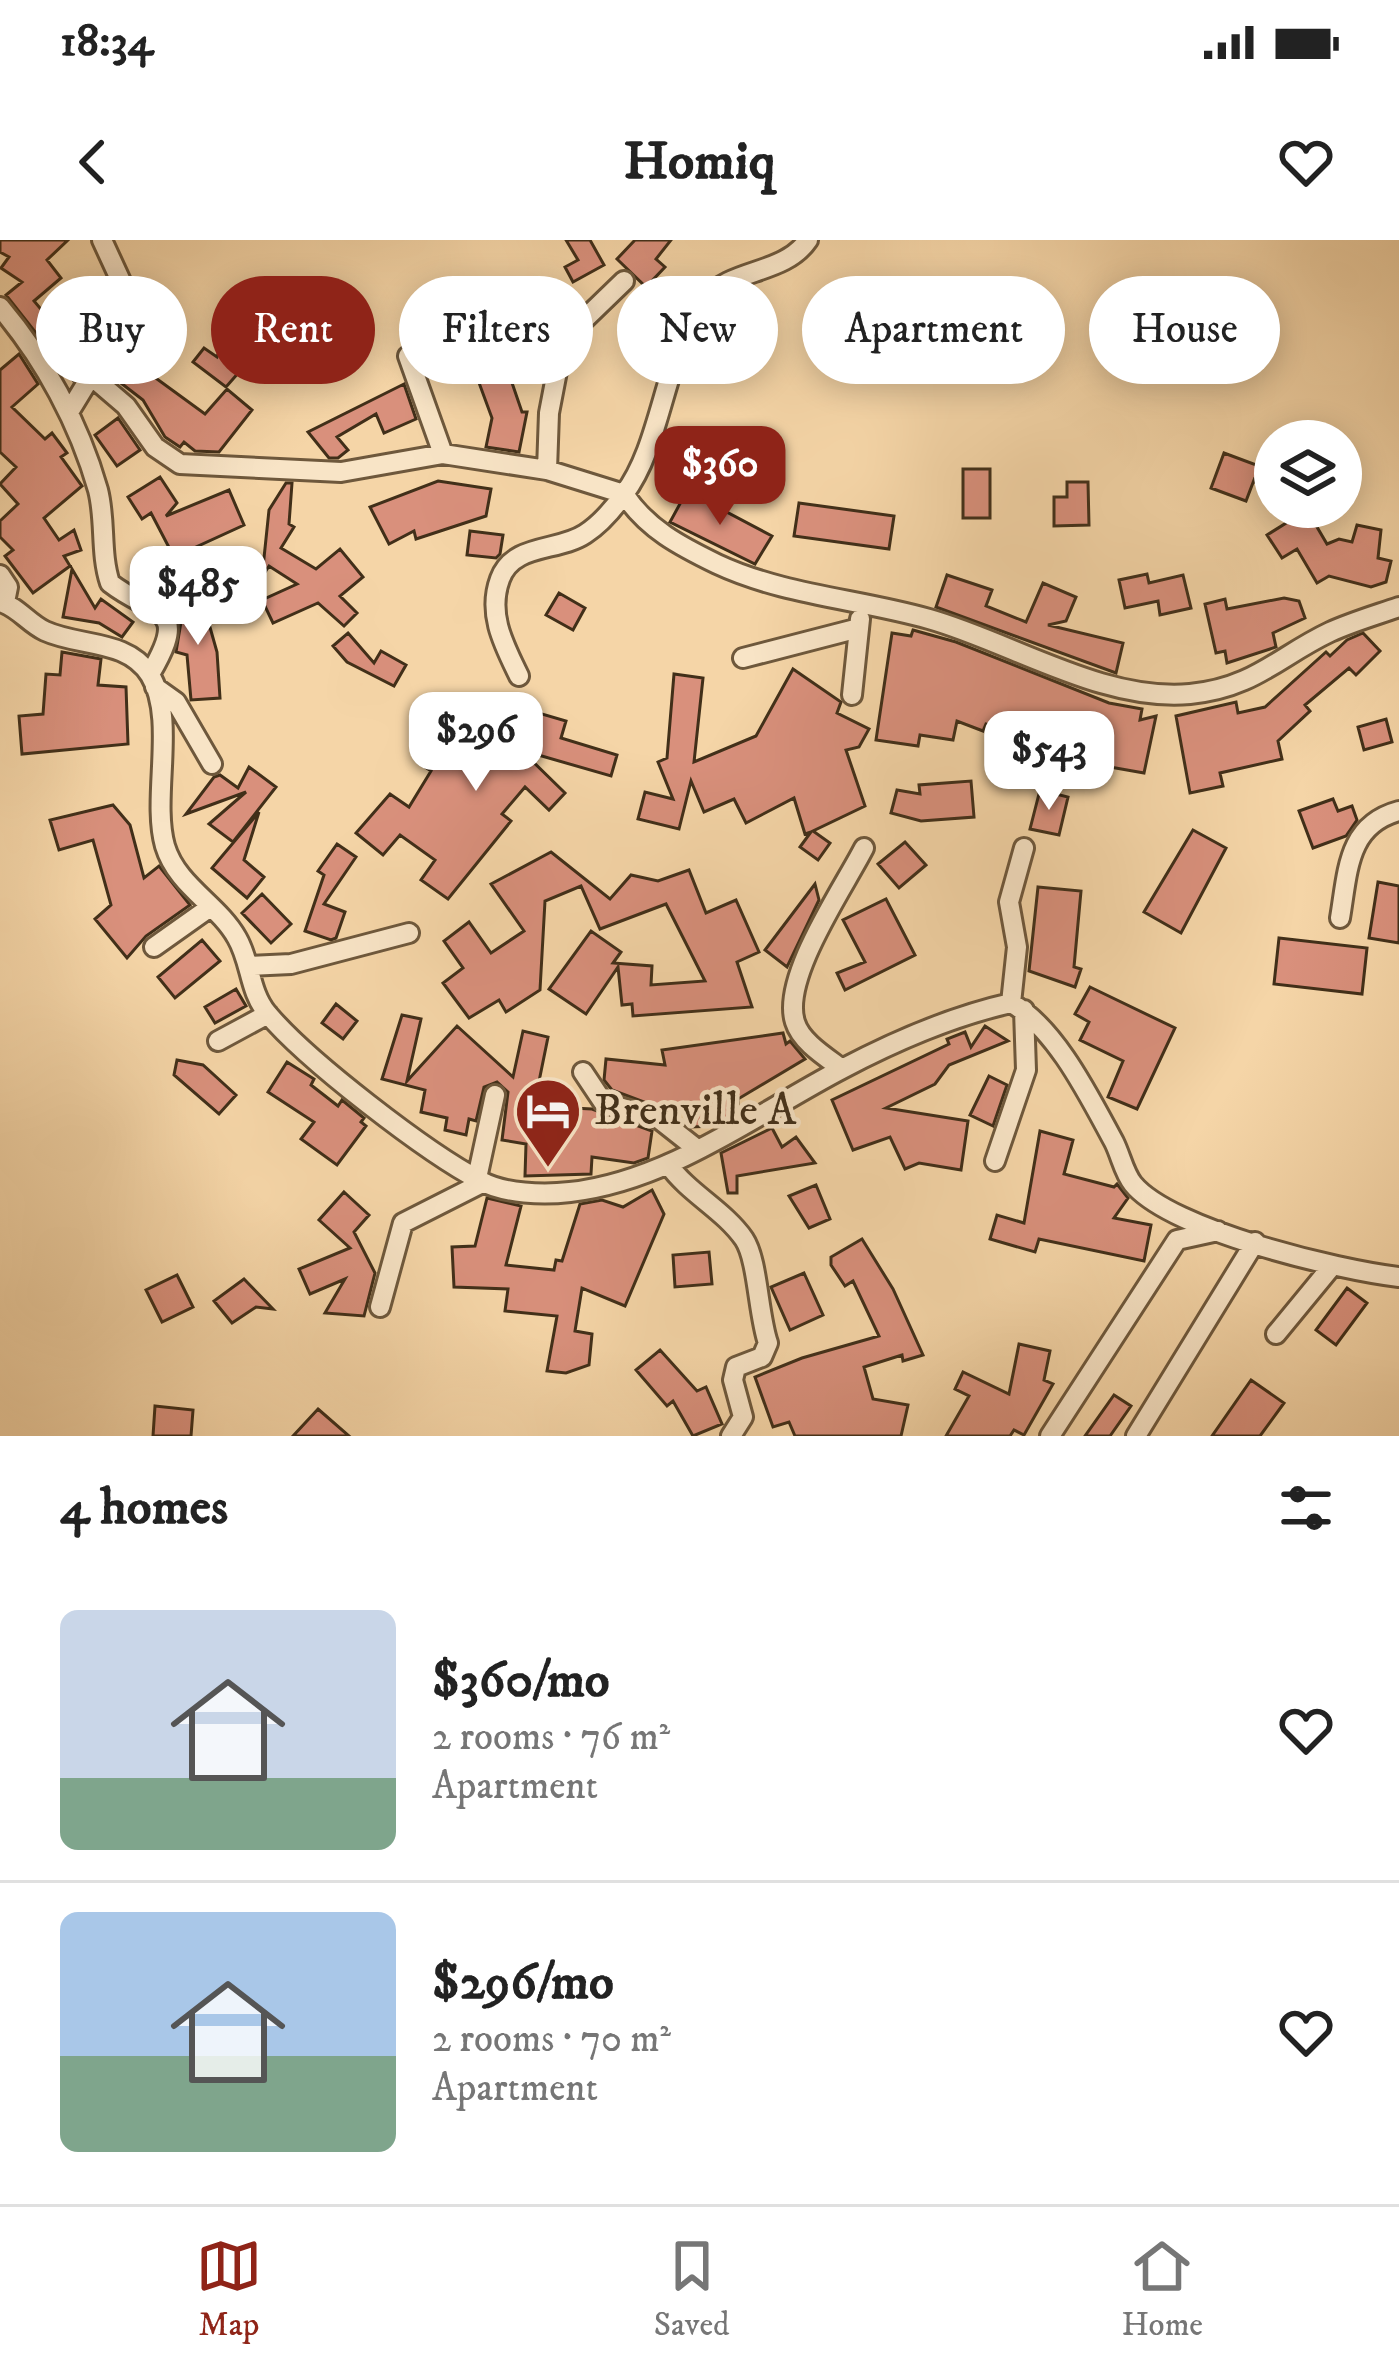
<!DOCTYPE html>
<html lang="en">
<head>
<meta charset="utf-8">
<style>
  :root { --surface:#fff; --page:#f2f2f2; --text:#222; --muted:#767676; --line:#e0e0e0; --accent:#8f2418 }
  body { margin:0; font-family:"IM FELL DW Pica",serif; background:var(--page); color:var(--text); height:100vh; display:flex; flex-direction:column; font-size:45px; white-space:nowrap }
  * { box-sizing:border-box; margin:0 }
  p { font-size:39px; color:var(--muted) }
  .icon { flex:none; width:66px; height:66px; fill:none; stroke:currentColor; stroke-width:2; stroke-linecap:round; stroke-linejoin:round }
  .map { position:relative; height:1196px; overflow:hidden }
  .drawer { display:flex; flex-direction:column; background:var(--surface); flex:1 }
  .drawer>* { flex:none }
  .hud { position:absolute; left:36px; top:36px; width:1329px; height:108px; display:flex; gap:24px }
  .buttons { position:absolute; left:1254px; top:180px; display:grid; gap:24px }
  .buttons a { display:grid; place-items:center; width:108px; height:108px; border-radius:50%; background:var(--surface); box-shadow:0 6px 30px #0003; font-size:60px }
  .price { position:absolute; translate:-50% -102px; padding:0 27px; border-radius:24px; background:#fff; color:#222; font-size:39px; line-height:78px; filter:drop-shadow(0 3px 6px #0008) }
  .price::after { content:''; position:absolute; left:50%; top:72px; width:36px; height:27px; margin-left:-18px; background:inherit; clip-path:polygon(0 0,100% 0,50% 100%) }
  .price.on { background:var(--accent); color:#fff }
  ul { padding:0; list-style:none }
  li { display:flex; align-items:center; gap:36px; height:300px; padding:0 60px }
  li+li { border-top:3px solid var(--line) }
  li span { display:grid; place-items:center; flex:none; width:336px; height:240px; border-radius:18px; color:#555 }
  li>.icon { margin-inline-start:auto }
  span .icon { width:144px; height:144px; fill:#fffc; stroke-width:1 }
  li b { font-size:51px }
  h2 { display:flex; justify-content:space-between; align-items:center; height:144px; padding:0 60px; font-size:51px }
  .pill { padding:0 42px; border-radius:54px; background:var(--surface); box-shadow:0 6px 30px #0003; font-size:42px; line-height:108px }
  .pill.on { background:var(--accent); color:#fff }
  .status { display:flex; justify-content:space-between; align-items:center; height:84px; padding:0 60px; background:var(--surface); direction:ltr }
  .status svg { height:33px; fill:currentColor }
  header { display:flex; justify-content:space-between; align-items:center; height:156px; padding:0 60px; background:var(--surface); font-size:54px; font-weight:800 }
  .tab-bar { display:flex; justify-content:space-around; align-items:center; height:168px; border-top:3px solid var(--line); background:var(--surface); font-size:33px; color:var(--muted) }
  .tab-bar a { display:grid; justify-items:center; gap:6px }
  .tab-bar .on { color:var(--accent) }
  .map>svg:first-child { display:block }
  .building { fill:#d9907c; stroke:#412f19; stroke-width:3 }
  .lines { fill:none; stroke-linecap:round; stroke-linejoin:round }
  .minor-casing { stroke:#6e583c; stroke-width:24 }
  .minor { stroke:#f8e4c6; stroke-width:18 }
  .labels { text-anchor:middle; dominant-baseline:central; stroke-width:9; stroke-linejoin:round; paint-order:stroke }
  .poi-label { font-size:45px; fill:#412f19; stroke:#f8e4c6; text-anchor:start }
</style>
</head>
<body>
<div class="status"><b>18:34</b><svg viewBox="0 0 49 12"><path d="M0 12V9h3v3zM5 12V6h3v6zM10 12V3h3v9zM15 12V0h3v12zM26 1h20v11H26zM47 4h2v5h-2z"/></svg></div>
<header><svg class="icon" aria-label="back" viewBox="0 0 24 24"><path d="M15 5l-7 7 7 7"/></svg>Homiq<svg class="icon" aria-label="heart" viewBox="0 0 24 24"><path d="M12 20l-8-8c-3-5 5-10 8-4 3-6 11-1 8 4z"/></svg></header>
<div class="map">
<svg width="1399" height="1196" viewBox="0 0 1399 1196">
  <rect width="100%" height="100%" fill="#f5d5a7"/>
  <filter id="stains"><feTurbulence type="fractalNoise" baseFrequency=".00167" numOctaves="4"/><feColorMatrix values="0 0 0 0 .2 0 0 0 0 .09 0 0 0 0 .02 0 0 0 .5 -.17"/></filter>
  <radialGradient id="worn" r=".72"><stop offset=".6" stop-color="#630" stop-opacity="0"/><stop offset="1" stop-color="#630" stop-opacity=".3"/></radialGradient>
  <path class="building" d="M0,0H68L47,20L61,38L34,61L61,93L91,48L102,54L108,46L116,62L73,140L6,55L22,42L1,28L9,17L0,12Z
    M566,0H590L604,25L573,42L565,27L578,20Z
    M635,0H671L656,19L665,27L646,47L617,19Z
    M543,55L561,83L535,120L498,83Z
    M304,60L328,70L318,95L294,86Z
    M485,64L522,172H527L519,212L486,207L492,178L471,121L485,116L467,71Z
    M226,92L253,101L247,123L226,147L193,122L204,108L217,117Z
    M120,112L205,174L227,149L252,170L219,212L195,211L184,202L180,207L165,197L143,160L108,133Z
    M19,114L38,144L12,167L45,199L52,193L67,213L61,217L82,246L44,278L59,300L74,290L81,310L64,316L70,326L33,353L5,316L13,310L0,297V281L18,264L0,244L16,227L0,212V130Z
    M404,144L416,179L384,193L376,174L337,197L348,210L338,218H329L308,192Z
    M118,178L140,210L117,226L95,195Z
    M1224,213L1275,232V271L1254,240L1246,261L1211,248Z
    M963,229H990V278H963Z
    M160,237L177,263L166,276L229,250L244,285L174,317L151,273L142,279L128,257Z
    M438,241L491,249L486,276L416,299L414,291L389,304L370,267Z
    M1067,242H1088L1089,285L1054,286V257H1067Z
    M286,243H292L289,284L294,287L281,308L316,329L340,309L363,337L340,356L357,373L344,386L318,363L273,383L262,360L297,344L269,326L262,337L269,270Z
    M687,251L772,296L755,324L670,282Z
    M799,263L894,276L889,309L794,296Z
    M1307,270L1327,304L1339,299L1352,302L1357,285L1381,290L1378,318L1391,321L1386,342L1371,347L1329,336L1317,343L1297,309L1282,318L1267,295Z
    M470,291L503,295L500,314L496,318L467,315Z
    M72,329L95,368L101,359L133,382L122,397L99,383L63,377Z
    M1147,334L1149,343L1183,335L1191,368L1160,375L1158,361L1125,368L1119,340Z
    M947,335L992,350L986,366L1026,382L1043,343L1076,357L1066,381L1048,385L1123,403L1116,433L936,367Z
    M200,352L217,412L220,458L191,460L187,415L176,412L181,382L175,359Z
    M559,353L585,368L573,390L546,375Z
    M1284,358L1299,361L1305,378L1273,393L1276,407L1227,423L1225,411L1216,413L1205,364L1225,359L1227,369Z
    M913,390L956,402L1109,463L1142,469L1140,480L1156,476L1144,533L1093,524L1092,528L1014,510L1018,491L986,484L983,491L957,481L953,500L920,495L918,506L876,500L892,393L911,396Z
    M348,393L374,423L381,411L406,425L394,446L347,422L333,406Z
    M1363,393L1380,411L1356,435L1349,428L1305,465L1310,471L1278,501L1282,519L1220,533L1223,546L1190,553L1176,476L1236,462L1238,473L1265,467L1326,412L1330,416L1347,400Z
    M62,412L101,419L98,445L126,447L128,504L22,514L19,476L43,474L46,434L60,435Z
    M793,429L841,462L837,473L869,489L859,507L846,510L865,566L813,591L830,603L818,620L800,607L811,592L805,594L794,558L746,583L734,559L704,572L691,541L679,589L638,579L645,552L673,559L658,522L667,518L674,434L703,438L694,522L756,496Z
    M471,466L521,510L532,471L566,481L561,498L617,515L611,536L521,510L565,553L549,570L525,547L502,574L511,581L448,659L421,640L435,620L400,595L383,615L356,593L390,554L409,567L431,531L425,527Z
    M1386,479L1392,502L1364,510L1358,487Z
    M249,527L276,547L233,602L209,584L246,552L186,574L214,537L220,535L238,548Z
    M971,541L974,577L921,581L891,573L897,550L920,554L919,545Z
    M1040,550L1068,557L1059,595L1030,589Z
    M1333,559L1338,571L1352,566L1357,580L1346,596L1313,608L1299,571Z
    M113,565L130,585L144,638L159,626L190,665L146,696L127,718L95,679L111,665L93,600L59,610L50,580Z
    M259,572L244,620L264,637L247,658L212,628Z
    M1193,590L1226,608L1181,693L1144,672Z
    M905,602L926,625L899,648L878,624Z
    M337,604L356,617L324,664L345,672L336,698L331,700L305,691L324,635L318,631Z
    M551,612L610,659L631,635L658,641L689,630L706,673L736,660L759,712L737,722L752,767L633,776L632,764L622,765L618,727L586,774L549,749L591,691L621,712L613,723L652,726L651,745L705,741L666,664L600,689L581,646L545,661L540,750L506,772L499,760L469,778L443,743L463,728L444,701L469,682L491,713L524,691L491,644Z
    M1378,642L1399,646V703L1369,698Z
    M815,644L819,660L787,727L765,710Z
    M1038,647L1081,651L1074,727L1081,729L1075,747L1029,731Z
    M262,654L291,684L271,703L242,673Z
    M886,659L915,715L845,750L837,733L865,722L843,680Z
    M1279,698L1367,708L1362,754L1274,744Z
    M202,700L220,721L175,758L158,737Z
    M1090,747L1175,788L1137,869L1108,857L1123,821L1080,800L1089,782L1075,774Z
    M236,749L246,766L215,783L205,767Z
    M336,764L357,781L343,799L322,783Z
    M402,775L421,779L407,841L457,786L513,837L523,791L548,797L534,866L592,869L652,891L648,918L634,923L592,917L591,934L525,936L526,904L502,900L508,852L497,842L484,847L476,881L469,879L466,895L445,890L447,878L421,872L425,850L382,839Z
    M985,786L1008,801L949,825L935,844L886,868L968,881L961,930L919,923L905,929L890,897L853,910L832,860L949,804L947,799L965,792L971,807Z
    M783,793L786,804L790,801L805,819L738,859V873L714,886L691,887L689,863L673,873L612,850L604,840L606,819L665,825L662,810Z
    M177,820L203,825L236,855L219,874L174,835Z
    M287,822L314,839L311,845L338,866L342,860L364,878L361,882L366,886L337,925L301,899L314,882L268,852Z
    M989,836L1007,845L993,886L970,875Z
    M772,888L782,907L796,897L815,923L737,936V953H728L721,913Z
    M1040,891L1073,900L1064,934L1114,947L1117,944L1128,958L1114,978L1151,985L1144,1021L1039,999L1035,1012L990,999L997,975L1024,983Z
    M816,945L830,979L809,988L789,956Z
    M652,950L664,974L625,1066L582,1048L575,1091L592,1094L589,1125L566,1133L547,1131L557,1076L505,1071L508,1049L454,1047L452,1007L475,1006L487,958L521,966L506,1025L554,1030L556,1020L562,1021L580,964L602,960L623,967Z
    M344,952L369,975L354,992L375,1033L364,1076L325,1073L345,1039L310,1054L299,1029L350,1008L319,980Z
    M862,999L893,1049L923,1115L903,1121L902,1115L864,1127L873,1159L908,1165L901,1196H795L789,1182L773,1187L755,1137L802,1118L879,1096L853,1041L845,1046L831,1025V1017Z
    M709,1012L712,1044L675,1047L673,1015Z
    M804,1033L823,1075L790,1090L771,1047Z
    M177,1035L193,1067L162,1082L146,1050Z
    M244,1039L273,1069L256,1067L232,1083L214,1061Z
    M1347,1048L1367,1063L1336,1105L1316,1090Z
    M1019,1104L1050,1111L1044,1140L1053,1144L1024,1195L1014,1190L1010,1196H946L969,1156L955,1149L963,1132L1009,1154Z
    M660,1110L697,1151L706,1147L722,1184L693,1196L673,1161L667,1166L636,1130Z
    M1251,1140L1284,1163L1260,1196H1212Z
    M1114,1155L1131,1166L1110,1196H1085Z
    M155,1166L193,1170L191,1196H153Z
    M318,1169L349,1196H293Z"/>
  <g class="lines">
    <g class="minor-casing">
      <path id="minor" d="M0,67C44,119 79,183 98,250C106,281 100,313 110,343C155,378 191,364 150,434
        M408,116L443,214
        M91,136L131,63L102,0
        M69,172L91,136L126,166L155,207L180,224L341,232L443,214L547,230L624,254C647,289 680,306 717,324C783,355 859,359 929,379C1011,402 1102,462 1190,454C1254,448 1279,416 1330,392C1352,382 1376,375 1399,367
        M547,230L549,173L563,100L624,41
        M0,335L8,347L5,362
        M0,362C17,366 28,383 45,391C80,407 127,399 150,435C177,479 151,557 165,606C177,646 218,664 237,698C251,722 249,751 267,773C306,820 427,913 481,941C504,954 544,955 570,952C669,941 756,874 842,829C895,801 953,776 1011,763C1056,788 1090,858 1114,902C1121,916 1124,933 1133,944C1171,990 1338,1030 1399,1037
        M743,418L859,388
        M519,436C504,405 487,374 500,339C513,303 558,312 585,294C599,285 614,268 624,254C663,203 664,111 706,59C731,28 784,35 808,0
        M155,447L176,462L212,524
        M852,455L860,379
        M1340,678C1348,631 1347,585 1399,571
        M154,707L209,668
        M248,726L291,724L409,693
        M1011,763L1017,707L1009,662L1024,608
        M218,801L268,774
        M842,829C826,817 801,802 795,782C781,738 843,649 864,608
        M583,832L603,862L659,879L697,909
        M995,921L1026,830L1024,770
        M668,924C688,953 724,970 744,999C758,1020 758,1074 768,1103L762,1117L736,1127L733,1140L743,1177L731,1196
        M477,938L495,855
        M380,1067L403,983L482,943
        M1276,1094L1332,1026
        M1050,1196L1177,1000L1218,991
        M1136,1196L1255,1002"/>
    </g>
    <use href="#minor" class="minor"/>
  </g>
  <defs>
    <g id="hotel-pin" transform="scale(3.45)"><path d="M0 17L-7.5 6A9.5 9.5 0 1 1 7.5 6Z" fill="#8f2418" stroke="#f8e4c6"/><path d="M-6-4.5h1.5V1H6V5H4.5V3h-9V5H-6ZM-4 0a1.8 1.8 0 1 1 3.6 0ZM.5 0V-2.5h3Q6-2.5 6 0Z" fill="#fff"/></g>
  </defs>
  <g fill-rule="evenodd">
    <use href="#hotel-pin" x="548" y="871"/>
  </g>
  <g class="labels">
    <g class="poi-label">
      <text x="594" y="871">Brenville A</text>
    </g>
  </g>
  <rect width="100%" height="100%" filter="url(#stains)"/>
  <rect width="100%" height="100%" fill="url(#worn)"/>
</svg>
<div class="buttons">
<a><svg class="icon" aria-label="layers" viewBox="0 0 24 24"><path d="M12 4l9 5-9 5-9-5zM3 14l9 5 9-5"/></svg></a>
</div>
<b class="price on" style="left:720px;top:288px">$360</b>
<b class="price" style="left:198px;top:408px">$485</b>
<b class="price" style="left:476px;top:554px">$296</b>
<b class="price" style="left:1049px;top:573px">$543</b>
<div class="hud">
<a class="pill">Buy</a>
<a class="pill on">Rent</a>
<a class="pill">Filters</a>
<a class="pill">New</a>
<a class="pill">Apartment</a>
<a class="pill">House</a>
</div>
</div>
<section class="drawer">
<h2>4 homes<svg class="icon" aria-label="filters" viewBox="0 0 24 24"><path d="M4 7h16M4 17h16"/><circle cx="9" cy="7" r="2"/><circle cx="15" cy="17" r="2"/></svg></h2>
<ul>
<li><span style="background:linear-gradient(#c9d6e8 70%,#7fa58c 0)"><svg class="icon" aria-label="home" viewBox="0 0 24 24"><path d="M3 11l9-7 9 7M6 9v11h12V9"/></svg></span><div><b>$360/mo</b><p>2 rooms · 76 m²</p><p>Apartment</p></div><svg class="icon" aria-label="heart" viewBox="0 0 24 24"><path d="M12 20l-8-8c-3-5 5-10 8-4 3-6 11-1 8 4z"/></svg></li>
<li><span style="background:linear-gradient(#a9c7e8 60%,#7fa58c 0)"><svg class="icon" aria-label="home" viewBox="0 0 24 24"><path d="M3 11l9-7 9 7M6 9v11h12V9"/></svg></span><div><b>$296/mo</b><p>2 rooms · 70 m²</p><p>Apartment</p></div><svg class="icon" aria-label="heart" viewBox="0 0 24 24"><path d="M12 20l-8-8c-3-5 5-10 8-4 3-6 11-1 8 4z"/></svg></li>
</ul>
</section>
<nav class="tab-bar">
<a class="on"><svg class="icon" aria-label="map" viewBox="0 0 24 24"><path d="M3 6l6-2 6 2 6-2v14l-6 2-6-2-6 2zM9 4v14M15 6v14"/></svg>Map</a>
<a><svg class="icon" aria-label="saved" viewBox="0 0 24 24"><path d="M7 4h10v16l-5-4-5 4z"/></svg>Saved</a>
<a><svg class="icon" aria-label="home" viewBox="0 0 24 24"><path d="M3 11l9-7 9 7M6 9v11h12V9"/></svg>Home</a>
</nav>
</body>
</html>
